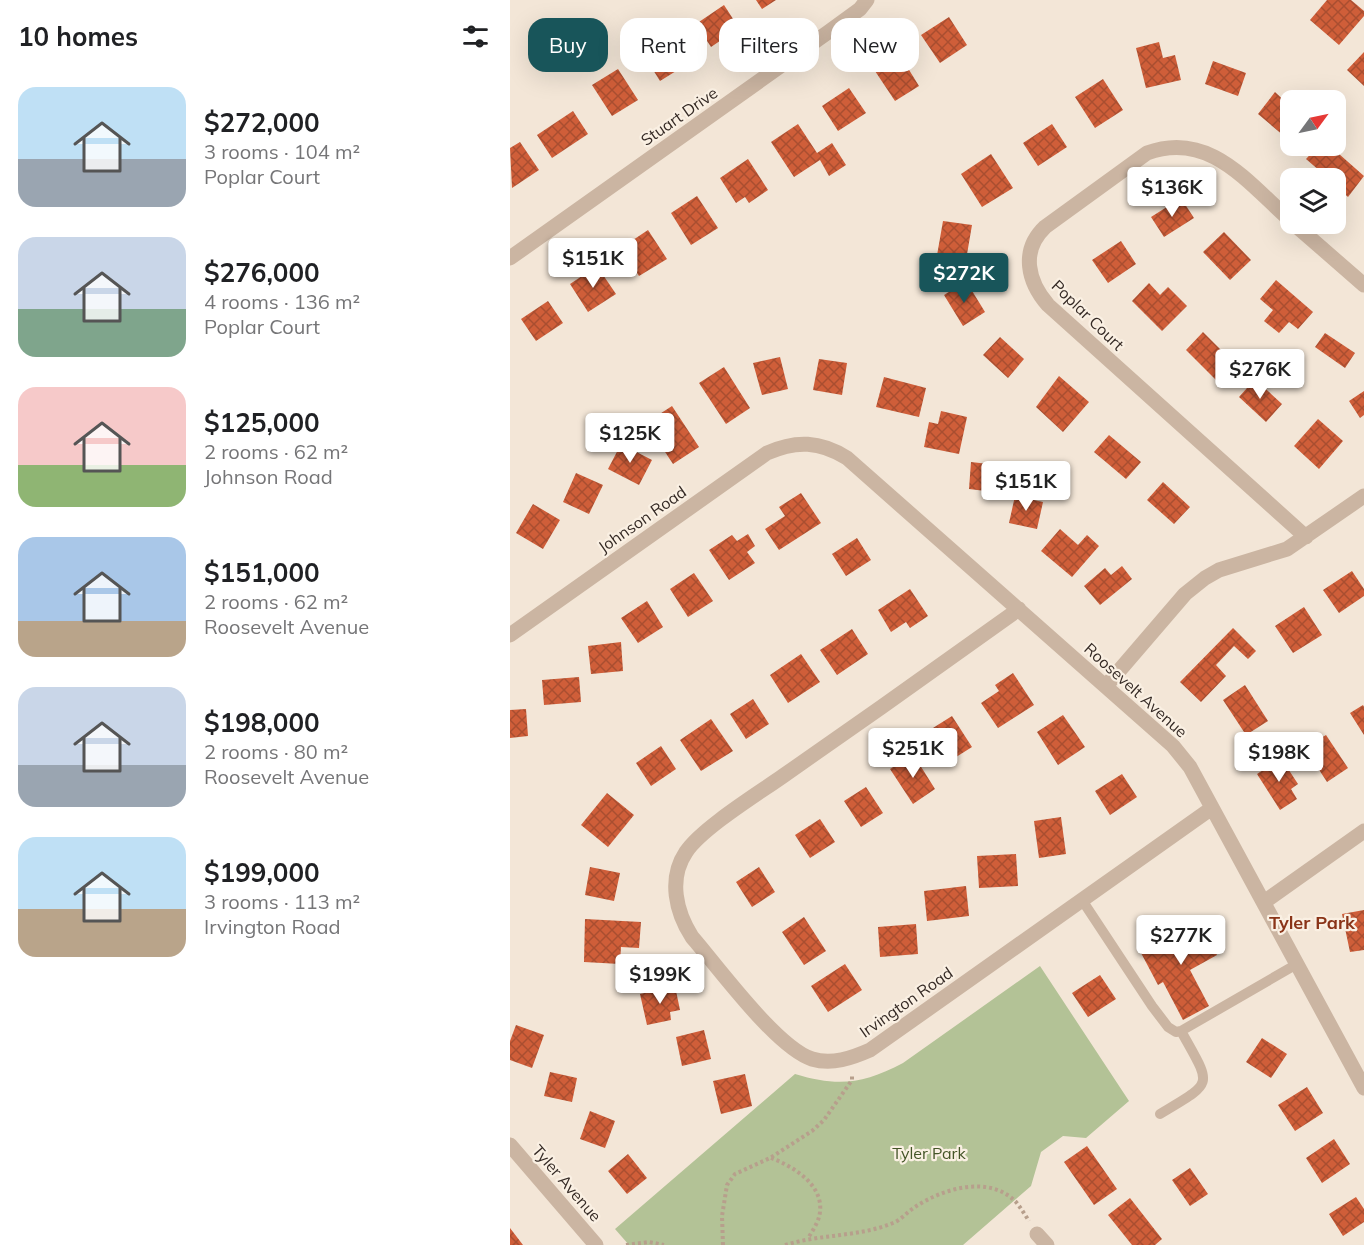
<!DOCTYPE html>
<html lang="en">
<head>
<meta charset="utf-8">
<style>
  :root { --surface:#fff; --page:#f2f2f2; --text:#202124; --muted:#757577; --accent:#18555a }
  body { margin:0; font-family:Mulish,sans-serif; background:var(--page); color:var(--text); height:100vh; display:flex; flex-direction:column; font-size:22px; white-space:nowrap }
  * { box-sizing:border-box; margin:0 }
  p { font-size:20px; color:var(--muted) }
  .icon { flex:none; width:33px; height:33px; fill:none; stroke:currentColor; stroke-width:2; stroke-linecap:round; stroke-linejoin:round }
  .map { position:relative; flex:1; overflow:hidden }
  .side { display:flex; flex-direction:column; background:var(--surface); width:510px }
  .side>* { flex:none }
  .banner { position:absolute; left:18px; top:18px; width:570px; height:54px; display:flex; gap:12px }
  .needle { width:39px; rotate:57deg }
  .fabs { position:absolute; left:770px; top:90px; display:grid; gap:12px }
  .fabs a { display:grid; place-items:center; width:66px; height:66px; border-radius:12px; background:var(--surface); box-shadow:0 6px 24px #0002; font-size:30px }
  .price { position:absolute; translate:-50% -51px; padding:0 14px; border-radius:6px; background:#fff; color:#222; font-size:20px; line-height:39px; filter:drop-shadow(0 2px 3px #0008) }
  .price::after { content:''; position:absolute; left:50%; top:36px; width:18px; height:14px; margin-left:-9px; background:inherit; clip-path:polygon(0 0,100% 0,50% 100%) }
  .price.active { background:var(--accent); color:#fff }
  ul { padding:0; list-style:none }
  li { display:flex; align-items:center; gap:18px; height:150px; padding:0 18px }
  li span { display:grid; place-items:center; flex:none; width:168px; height:120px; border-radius:18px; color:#555 }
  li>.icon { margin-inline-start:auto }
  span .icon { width:72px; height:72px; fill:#fffc; stroke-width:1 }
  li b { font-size:26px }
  h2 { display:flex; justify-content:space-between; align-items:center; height:72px; padding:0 18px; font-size:26px }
  .chip { padding:0 21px; border-radius:18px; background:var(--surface); box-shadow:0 6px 24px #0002; font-size:21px; line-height:54px }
  .chip.active { background:var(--accent); color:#fff }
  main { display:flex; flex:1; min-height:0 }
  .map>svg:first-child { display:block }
  .park { fill:#b3c296 }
  .building { fill:url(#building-cross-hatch) }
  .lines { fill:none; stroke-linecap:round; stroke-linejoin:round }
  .path { stroke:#b79f8c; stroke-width:4; stroke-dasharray:3 3; stroke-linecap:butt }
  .service { stroke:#cbb5a2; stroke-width:10 }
  .minor { stroke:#cbb5a2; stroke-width:15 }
  .labels { text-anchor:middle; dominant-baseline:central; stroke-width:4.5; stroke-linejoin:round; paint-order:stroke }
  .street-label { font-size:16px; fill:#352a25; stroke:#faf0e3 }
  .park-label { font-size:16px; fill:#445527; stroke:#faf0e3 }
  .neighbourhood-label { font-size:18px; font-weight:bold; fill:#8a3418; stroke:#faf0e3 }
</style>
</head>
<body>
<main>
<section class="side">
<h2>10 homes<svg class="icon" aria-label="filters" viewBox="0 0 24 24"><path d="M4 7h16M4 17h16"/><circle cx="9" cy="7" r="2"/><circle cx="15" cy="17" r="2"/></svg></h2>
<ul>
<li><span style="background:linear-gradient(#bfe0f5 60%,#9aa5b1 0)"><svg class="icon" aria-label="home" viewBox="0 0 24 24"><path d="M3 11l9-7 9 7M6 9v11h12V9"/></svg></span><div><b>$272,000</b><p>3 rooms · 104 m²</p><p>Poplar Court</p></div></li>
<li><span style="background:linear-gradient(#c9d6e8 60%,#7fa58c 0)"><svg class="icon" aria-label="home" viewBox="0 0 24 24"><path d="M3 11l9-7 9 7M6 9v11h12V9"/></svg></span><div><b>$276,000</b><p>4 rooms · 136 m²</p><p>Poplar Court</p></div></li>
<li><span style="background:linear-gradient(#f6c9c9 65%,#8fb573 0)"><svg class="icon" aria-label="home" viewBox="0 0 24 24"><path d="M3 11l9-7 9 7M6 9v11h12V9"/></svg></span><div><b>$125,000</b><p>2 rooms · 62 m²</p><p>Johnson Road</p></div></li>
<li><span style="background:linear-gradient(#a9c7e8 70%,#b9a48a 0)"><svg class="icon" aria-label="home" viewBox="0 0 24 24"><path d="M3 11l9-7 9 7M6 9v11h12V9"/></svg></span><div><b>$151,000</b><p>2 rooms · 62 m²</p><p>Roosevelt Avenue</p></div></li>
<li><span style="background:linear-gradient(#c9d6e8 65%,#9aa5b1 0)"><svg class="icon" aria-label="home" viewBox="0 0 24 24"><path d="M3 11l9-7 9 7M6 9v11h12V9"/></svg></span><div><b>$198,000</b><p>2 rooms · 80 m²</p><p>Roosevelt Avenue</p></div></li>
<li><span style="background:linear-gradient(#bfe0f5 60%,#b9a48a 0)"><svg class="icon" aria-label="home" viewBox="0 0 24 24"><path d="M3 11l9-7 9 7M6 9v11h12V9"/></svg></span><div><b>$199,000</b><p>3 rooms · 113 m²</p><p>Irvington Road</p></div></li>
</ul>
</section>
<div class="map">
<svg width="854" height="1245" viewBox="0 0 854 1245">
  <defs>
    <pattern id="building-cross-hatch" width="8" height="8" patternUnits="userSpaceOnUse" patternTransform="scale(1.5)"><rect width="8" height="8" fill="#cf5e39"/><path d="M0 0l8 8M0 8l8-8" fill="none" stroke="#a94e30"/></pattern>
  </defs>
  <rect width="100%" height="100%" fill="#f3e6d7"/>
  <path class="park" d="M530,966L619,1101L576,1138L553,1136L531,1152L521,1186L453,1245H119L105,1229L285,1074C328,1087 353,1084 393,1063Z"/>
  <path class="building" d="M246,0H266L252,9Z
    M817,0H841L854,11V16L829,45L800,20Z
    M214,5L229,28L201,47L186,24Z
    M439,17L457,45L430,63L411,35Z
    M163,39L179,63L150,81L135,57Z
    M649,42L653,58L665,55L671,80L636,88L626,48Z
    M388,52L409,86L385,101L363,68Z
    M854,52V86L837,70Z
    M703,61L736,73L728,96L695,84Z
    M108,69L128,100L102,116L82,85Z
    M593,79L613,110L585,128L565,97Z
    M339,88L356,113L328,131L312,106Z
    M765,92L780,106V141L748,114Z
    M63,111L78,134L42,158L27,135Z
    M288,124L307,153L322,143L336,165L319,176L310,160L284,177L261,142Z
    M542,124L557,147L528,166L513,143Z
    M10,142L29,170L2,188L0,148Z
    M808,146H820L854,176L838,197L825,185V178H818L796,159Z
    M481,154L503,188L472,207L451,174Z
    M238,159L258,190L239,203L235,197L226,203L210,178Z
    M187,196L208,228L181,245L161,213Z
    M671,198L684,218L654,237L641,217Z
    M433,221L462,225L455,266L426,261Z
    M138,230L157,259L129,276L111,248Z
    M714,232L741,260L720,280L693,252Z
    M611,241L626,264L598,283L582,260Z
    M87,266L106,294L78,312L60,284Z
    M766,280L803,312L788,329L779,322L769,333L754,321L763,310L750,299Z
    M456,281L475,312L453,326L434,295Z
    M639,283L650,295L658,287L677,306L652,331L622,301Z
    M38,301L53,323L26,341L11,319Z
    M693,332L723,362L706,380L676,350Z
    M815,333L845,353L835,368L805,347Z
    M490,337L514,359L498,378L473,355Z
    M270,357L278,389L252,395L243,363Z
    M309,359L337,363L332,395L303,390Z
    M214,367L240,408L216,424L189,383Z
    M549,376L579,402L553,432L526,407Z
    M374,377L416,388L409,417L366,407Z
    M745,379L772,404L756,422L729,397Z
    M854,391V415L850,418L839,401Z
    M162,406L189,447L163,464L136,423Z
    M431,411L457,417L449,454L414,447L419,422L428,424Z
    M808,419L833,441L809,469L784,446Z
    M599,435L631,462L616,479L584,452Z
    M111,444L142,460L129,485L98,469Z
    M461,462L487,465L484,492L459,489Z
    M66,473L93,485L79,514L53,502Z
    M653,482L680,507L664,524L637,500Z
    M291,493L311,523L269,550L255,529L275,516L269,507Z
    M505,496L533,502L527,529L499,523Z
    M23,504L50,520L33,549L6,533Z
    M550,529L568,545L577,535L589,546L562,577L531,551Z
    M238,534L245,546L237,552L245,563L219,580L199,550L222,535L227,541Z
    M347,538L361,560L336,576L322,554Z
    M612,566L622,579L590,605L574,586L595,568L601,575Z
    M842,571L854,589V596L829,613L813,590Z
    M184,573L203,601L178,617L160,589Z
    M400,589L418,616L400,628L396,622L381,632L368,610Z
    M137,601L153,627L128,643L111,618Z
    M794,607L812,635L783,653L765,626Z
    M723,628L746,651L738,659L724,646L706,665L716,676L691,702L670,682Z
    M342,629L358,654L327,675L310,650Z
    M111,642L113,671L81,674L78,646Z
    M291,654L310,682L278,703L260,675Z
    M503,673L524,705L488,728L471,703L489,691L485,685Z
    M69,677L71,702L34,705L32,680Z
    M735,685L758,721L736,735L713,700Z
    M243,699L259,724L236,739L220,714Z
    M853,705L854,707V735L840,713Z
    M16,709L18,736L0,738V710Z
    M553,715L575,747L548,765L527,732Z
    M442,716L462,747L435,764L415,733Z
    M201,719L223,751L191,771L170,740Z
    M802,735L806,741L816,735L838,768L817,782L791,742Z
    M151,746L166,769L141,786L126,763Z
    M403,754L425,789L403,804L380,769Z
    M771,758L788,784L781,789L787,799L770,810L747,774Z
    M612,774L627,797L600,815L585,791Z
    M356,787L373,813L351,827L334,801Z
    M97,793L124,815L98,847L71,825Z
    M551,817L556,854L529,858L524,821Z
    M310,819L325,842L300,858L285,835Z
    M506,854L508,886L469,888L467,856Z
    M80,867L110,873L104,901L75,895Z
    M249,867L265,892L242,907L226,882Z
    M456,886L459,916L417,921L414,891Z
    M854,910V950L840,952L832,914Z
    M294,917L316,951L294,965L272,932Z
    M75,919L131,922L129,948L111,947L110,964L74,962Z
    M688,920L707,955L680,970L699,1006L673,1020L653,982L648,985L630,951Z
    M406,924L408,954L370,957L368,927Z
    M335,964L352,990L318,1012L301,986Z
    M590,975L606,999L578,1017L562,993Z
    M165,986L170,1010L160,1012L161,1020L137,1025L130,994Z
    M6,1025L34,1035L22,1068L0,1060V1041Z
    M194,1030L201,1059L172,1066L166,1037Z
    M752,1038L777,1054L761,1078L736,1062Z
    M40,1072L67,1078L62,1102L34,1096Z
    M235,1074L242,1106L211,1114L203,1081Z
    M797,1087L813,1113L785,1131L768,1105Z
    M80,1111L105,1121L95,1148L70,1139Z
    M824,1139L840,1164L812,1183L796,1158Z
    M577,1146L607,1189L584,1205L554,1162Z
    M118,1154L137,1178L117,1194L98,1171Z
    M680,1168L698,1194L680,1206L662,1180Z
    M846,1197L854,1209V1222L833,1236L819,1214Z
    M620,1198L652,1239L645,1245H622L598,1215Z
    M0,1228L13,1245H0Z"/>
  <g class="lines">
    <path class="path" d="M261,1158C285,1167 317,1187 309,1217C307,1224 302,1232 298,1238
      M116,1245L139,1242L154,1245
      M213,1245L212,1216L217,1185L225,1174L260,1158L302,1131L314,1120L342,1080V1075
      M275,1245C310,1234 349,1237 383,1223C391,1220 397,1212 405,1207C432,1189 479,1174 506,1202C511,1208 515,1215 519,1221"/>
    <path class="service" d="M572,900L642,1006L658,1027L666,1032L671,1031L787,964
      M650,1114C705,1081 702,1087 671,1031"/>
    <path class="minor" d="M780,220C737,182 699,130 637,153L535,227C510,251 518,282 538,305L796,537
      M784,224L854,285
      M0,258L317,33L350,9L357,0
      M509,609C431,665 352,721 273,776C249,793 192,828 176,852C158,879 166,912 182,937C208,967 267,1048 302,1059C322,1065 342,1058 360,1050L702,808
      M0,635L257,453C286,440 310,441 337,458L663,746L680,767L854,1088
      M596,686L675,594L695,578L709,570L777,549L854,496
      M754,902L854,831
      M0,1145L86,1245
      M527,1234L537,1245"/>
  </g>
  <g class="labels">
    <g class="street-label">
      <text transform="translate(169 116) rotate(-35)">Stuart Drive</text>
      <text transform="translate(578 315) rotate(44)">Poplar Court</text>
      <text transform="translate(132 519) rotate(-35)">Johnson Road</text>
      <text transform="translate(626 690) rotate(42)">Roosevelt Avenue</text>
      <text transform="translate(396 1002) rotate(-35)">Irvington Road</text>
      <text transform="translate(57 1183) rotate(49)">Tyler Avenue</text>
    </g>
    <g class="park-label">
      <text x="419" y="1153">Tyler Park</text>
    </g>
    <g class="neighbourhood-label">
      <text x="802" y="922">Tyler Park</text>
    </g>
  </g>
</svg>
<div class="fabs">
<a><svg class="needle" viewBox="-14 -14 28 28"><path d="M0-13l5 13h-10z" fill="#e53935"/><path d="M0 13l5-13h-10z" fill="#757577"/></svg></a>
<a><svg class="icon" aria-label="layers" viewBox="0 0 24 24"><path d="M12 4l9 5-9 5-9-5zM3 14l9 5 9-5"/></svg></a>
</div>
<b class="price" style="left:662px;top:218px">$136K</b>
<b class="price" style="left:83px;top:289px">$151K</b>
<b class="price active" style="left:454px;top:304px">$272K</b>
<b class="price" style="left:750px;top:400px">$276K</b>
<b class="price" style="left:120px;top:464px">$125K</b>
<b class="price" style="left:516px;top:512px">$151K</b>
<b class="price" style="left:403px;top:779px">$251K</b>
<b class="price" style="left:769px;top:783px">$198K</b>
<b class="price" style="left:671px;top:966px">$277K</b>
<b class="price" style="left:150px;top:1005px">$199K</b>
<div class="banner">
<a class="chip active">Buy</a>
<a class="chip">Rent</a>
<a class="chip">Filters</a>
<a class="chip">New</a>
</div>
</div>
</main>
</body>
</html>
